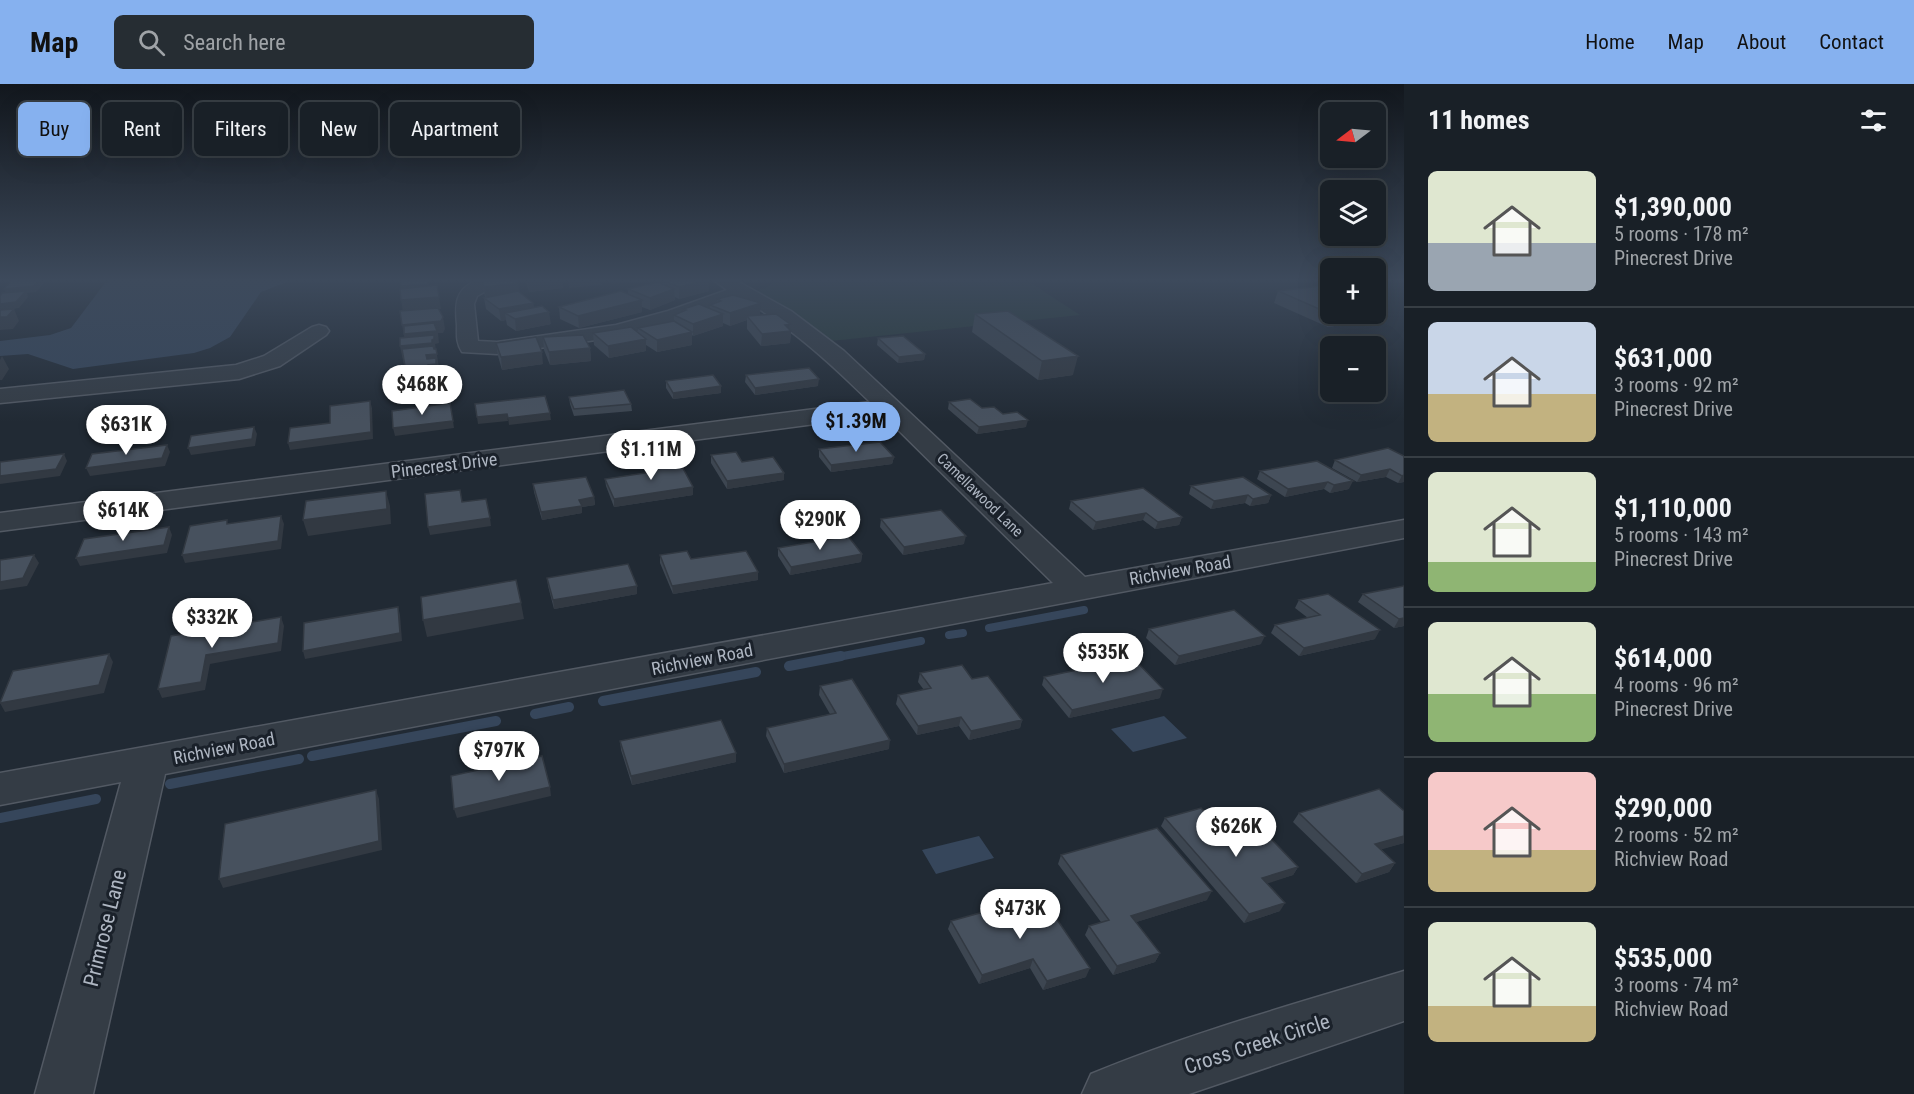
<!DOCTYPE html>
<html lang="en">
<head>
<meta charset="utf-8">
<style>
  :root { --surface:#192027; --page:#262d33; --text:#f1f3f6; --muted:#9fa3a7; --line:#373e44; --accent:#86b1ef }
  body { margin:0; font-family:"Roboto Condensed",sans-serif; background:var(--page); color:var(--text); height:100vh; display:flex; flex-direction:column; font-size:22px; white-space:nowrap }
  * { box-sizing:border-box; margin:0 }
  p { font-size:20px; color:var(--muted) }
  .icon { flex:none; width:33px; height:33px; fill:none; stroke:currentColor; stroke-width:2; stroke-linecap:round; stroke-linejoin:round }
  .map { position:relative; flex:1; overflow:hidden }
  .details { display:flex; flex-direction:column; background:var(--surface); width:510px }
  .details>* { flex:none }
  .guide { position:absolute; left:18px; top:18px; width:570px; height:54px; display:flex; gap:12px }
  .needle { width:39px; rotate:254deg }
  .tools { position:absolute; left:1320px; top:18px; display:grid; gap:12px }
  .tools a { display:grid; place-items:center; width:66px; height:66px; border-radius:9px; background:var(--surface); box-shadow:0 6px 24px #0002,0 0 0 2px var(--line); font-size:30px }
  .price { position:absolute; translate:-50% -51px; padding:0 14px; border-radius:21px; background:#fff; color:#222; font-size:20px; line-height:39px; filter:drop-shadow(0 2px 3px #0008) }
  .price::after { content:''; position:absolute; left:50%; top:36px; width:18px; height:14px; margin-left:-9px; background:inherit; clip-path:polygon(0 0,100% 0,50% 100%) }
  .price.on { background:var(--accent); color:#111 }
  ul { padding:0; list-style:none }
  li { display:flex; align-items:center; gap:18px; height:150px; padding:0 24px }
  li+li { border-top:2px solid var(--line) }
  li span { display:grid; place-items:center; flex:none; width:168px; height:120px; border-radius:9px; color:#555 }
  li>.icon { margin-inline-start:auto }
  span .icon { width:72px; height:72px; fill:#fffc; stroke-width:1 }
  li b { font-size:26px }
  h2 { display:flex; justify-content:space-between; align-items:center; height:72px; padding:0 24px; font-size:26px }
  .pill { padding:0 21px; border-radius:9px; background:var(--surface); box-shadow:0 6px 24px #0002,0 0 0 2px var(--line); font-size:21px; line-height:54px }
  .pill.on { background:var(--accent); color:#111 }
  header { display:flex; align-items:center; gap:36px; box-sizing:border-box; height:84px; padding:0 30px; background:var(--accent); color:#111 }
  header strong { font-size:28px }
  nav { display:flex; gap:33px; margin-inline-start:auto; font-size:21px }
  .search { width:420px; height:54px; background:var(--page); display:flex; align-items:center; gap:15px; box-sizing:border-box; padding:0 21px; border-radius:9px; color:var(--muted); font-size:22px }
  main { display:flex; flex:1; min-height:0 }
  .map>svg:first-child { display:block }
  .green { fill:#273a39 }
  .water { fill:#36465b }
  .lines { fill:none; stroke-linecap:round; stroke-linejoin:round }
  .stream-far1 { stroke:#36465b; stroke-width:8 }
  .stream { stroke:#36465b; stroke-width:10 }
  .minor-casing { stroke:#525963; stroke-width:3 }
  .minor { fill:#343c45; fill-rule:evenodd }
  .wall { fill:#3d4651 }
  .shaded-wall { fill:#323942 }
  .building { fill:#47515e; stroke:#323942; stroke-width:1.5 }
  .labels { text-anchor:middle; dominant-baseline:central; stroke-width:6; stroke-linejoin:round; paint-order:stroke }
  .far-street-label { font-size:15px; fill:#aeb6c2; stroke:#1a212a }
  .street-label { font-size:18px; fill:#aeb6c2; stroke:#1a212a }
  .near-street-label { font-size:21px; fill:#aeb6c2; stroke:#1a212a }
</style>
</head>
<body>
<header>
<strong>Map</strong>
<div class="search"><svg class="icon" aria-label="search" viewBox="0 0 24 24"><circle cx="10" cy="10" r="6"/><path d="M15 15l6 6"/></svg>Search here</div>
<nav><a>Home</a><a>Map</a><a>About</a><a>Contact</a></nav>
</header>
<main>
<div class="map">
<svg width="1404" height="1010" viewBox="0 0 1404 1010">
  <rect width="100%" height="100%" fill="#212a34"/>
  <path class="green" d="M773,197H1028L1080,231L831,257L793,229L750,209L768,203Z"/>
  <path class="water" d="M110,197H290L261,208L230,253L210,264L194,269L73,285L28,270L0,272V257L50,251L71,244L105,199Z
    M1164,632L1187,654L1133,668L1111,645Z
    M979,752L994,774L936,790L922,766Z"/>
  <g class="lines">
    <path class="stream-far1" d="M989,544L1084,526
      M949,551L963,549
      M833,574L921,557"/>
    <path class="stream" d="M789,582L841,572
      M603,617L756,588
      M535,630L569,623
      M312,672L496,637
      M170,700L299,675
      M0,734L96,715"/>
    <g class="minor-casing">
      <path id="minor" d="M475,197H500L497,201L477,212L474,220L478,257L497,258L616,241L668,227L727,206L715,197H737L791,227L844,267L1085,493L1404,436V454L165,690L93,1010H35L121,698L0,721V689L1053,499L883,331L0,447V429L870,318C829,278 791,243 741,214L682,235L617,253L497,270L462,268C456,258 457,252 457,241C455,221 455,206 475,197Z
        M319,241L326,243L329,247L326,251L280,282L239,295L0,319V305L236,281L264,272L312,243Z
        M1404,887V937L1189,1010H1082L1091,990C1192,948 1299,919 1404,887Z"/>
    </g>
    <use href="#minor" class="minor"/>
  </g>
  <path class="wall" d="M482,197L520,209L533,219L534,224L551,240L516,247L507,241L506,236L501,237L486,225L484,214L485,213Z
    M526,197H562L563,204L529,208Z
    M663,197H709V207L679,215L675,213V216L650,226L642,223V228L579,244L560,235L559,223L628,210V205L663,200Z
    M1278,207L1330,230H1358L1354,239L1328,243L1274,219Z
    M717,215L760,231L790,240L789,245L791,247L790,259L761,262L747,245V236L730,242L723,239V242L693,252L692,251V261L657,268L646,261V267L609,274L594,261L593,249H638V244L674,237V231L683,228V225H710V221L717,218Z
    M975,230L1073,291L1038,296L972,248Z
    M543,253L590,264L591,277L550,281L544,266Z
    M878,254L925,270L924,276L898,279L877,261Z
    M496,259L543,280L502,286L498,272Z
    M746,291L818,302L755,311L745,298Z
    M666,297L721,309L673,315L666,304Z
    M569,313L631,320L632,327L574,332L570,320Z
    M949,318L1003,330L1026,343L977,350L948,325Z
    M819,365L894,373L892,380L831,388L819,373Z
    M711,371L742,378L784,389V396L727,405L711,379Z
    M1404,372V398L1398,399L1386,393L1357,398L1332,384L1335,376Z
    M1317,377L1349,405L1330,409L1324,405L1285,413L1257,395L1260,387Z
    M648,381L693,403V411L614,423L606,402L605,395L649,388Z
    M533,400L594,413L595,421L582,423V429L542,436L534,408Z
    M1191,402L1271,411L1268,419L1250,422L1245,419L1211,425L1189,410Z
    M1071,417L1182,433L1179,441L1155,445L1143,436L1093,446L1069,425Z
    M881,435L964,460L903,471L880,443Z
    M778,464L862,470L861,478L790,491L778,472Z
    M660,471L691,475L758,488V496L673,510L660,479Z
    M547,494L637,510L554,525L548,502Z
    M1404,502V542L1394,544L1358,518L1363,510Z
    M1299,516L1375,555L1299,572L1271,549L1275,541L1308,534L1295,524Z
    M1149,545L1261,560L1175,581L1146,554Z
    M920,589L972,595L1022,636L1020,644L969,656L959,642L917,651L896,620L898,611L924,606L918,598Z
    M1044,593L1160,614L1069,634L1042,601Z
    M820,602L889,665L784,689L766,652L767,644L830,630L819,611Z
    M620,657L736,678L632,701L621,666Z
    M1404,727V759L1381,765L1395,779L1389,788L1356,799L1293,738L1299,729Z
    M1165,734L1226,751L1298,783L1293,791L1267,799L1280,827L1244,839L1161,742Z
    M1061,771L1207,816L1136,838L1160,869L1155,878L1113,891L1085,851L1089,842L1101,838L1058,780Z
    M951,837L1086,893L1043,906L1030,884L979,900L948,845Z"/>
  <path class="shaded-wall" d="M38,197H46L36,208L27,209L28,213L19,224L0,226V220L6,210L4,205Z
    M528,197H562L563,204L529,208Z
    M568,197H601L602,201L569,204Z
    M611,197H647L611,200Z
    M703,197H709V207L679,215V203Z
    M518,199L520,210L486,215L484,203Z
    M428,200L430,211L403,213L401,202Z
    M674,205L675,216L650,226V214Z
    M439,213L441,225L403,228L401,216Z
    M642,216V228L579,244L578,232Z
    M533,219L535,231L505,229L506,236L501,237L499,225Z
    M761,219L760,231L747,232V236L730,242V229Z
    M14,225L19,237L13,245L0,246V233Z
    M549,228L551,240L516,247L515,235Z
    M723,230V242L693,252V240Z
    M1341,230H1358L1354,239L1328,243L1333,231Z
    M443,233L445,245L443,249H438L439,259L435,260L439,283H437L439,293L430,294L431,298L408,301L400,262H406L402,241Z
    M790,240L789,247H791L790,259L761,262L762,250L785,241Z
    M692,248V261L657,268V256Z
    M646,255V267L609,274L608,262Z
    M590,264L591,277L550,281L549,268Z
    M542,268L543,280L502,286L501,273Z
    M925,270L924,276L898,279L899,273Z
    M2,272L9,285L2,296H0V276Z
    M1078,272L1073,291L1038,296L1042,277Z
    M819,295L818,302L755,311V304Z
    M721,302V309L673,315V309Z
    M370,317L372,324L373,355L290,366L288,359L371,348Z
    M550,329L551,336L509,341L508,334Z
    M507,330L508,337L478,340L477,333Z
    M1028,336L1026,343L977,350L979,343Z
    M453,337L454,344L395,352L393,344Z
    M254,343L257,350L255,362L191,371L188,364Z
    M167,361L170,368L165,382L90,392L86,384Z
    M64,370L67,377L60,392L0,400V392Z
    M894,373L892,380L831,388V381Z
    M1390,385L1386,393L1357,398L1361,391Z
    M784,389V396L727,405V397Z
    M1404,391V398L1398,399L1402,392Z
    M1353,397L1349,405L1330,409L1334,401Z
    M1328,398L1324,405L1285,413L1288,405Z
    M693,403V411L614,423V415Z
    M386,407L390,422L391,440L308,452L303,436Z
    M1248,411L1245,419L1211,425L1214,417Z
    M1271,411L1268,419L1250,422L1253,415Z
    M594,413L595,421L582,423V429L542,436L541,428L579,416Z
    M1146,429L1143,436L1093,446L1096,438Z
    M281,432L284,440L281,465L185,479L182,471Z
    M1182,433L1179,441L1155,445L1158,438Z
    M490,434L491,442L430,451L428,443Z
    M169,443L172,451L167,469L80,482L76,474Z
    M966,452L964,460L903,471L904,463Z
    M862,470L861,478L790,491L791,483Z
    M34,471L39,479L27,502L0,506V498Z
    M758,488V496L673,510L672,502Z
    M637,502V510L554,525L553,516Z
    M521,519L524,535L427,553L423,536Z
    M398,523L400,531L402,557L305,575L303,567Z
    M281,533L284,542L281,567L210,580L205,606L162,614L158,605L206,571Z
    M1404,534V542L1394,544L1399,535Z
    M1380,546L1375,555L1299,572L1304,564Z
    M1265,552L1261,560L1175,581L1179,572Z
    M109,570L113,578L104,609L5,628L0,619Z
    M1163,605L1160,614L1069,634L1072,626Z
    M961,633L959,642L917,651L918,642Z
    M1022,636L1020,644L969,656L971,647Z
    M890,656L889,665L784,689V680Z
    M736,669V678L632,701L631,692Z
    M550,703L551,712L457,734L454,725Z
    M376,706L379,715L382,766L223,804L219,795Z
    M1404,752V759L1369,769L1375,760Z
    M1395,779L1389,788L1356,799L1362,790Z
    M1298,783L1293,791L1257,803L1262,794Z
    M1212,807L1207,816L1127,841L1131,832Z
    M1285,819L1280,827L1244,839L1249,830Z
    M1160,869L1155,878L1113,891L1117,882Z
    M1033,875L1030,884L979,900L982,891Z
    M1090,884L1086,893L1043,906L1047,897Z"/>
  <path class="building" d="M11,197H38L34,202L4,205Z
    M401,197H428V200L401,202Z
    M482,197H518V199L484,203Z
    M664,197H703L679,203Z
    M658,198L674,205L650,214L628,205Z
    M437,201L439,213L401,216L400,205Z
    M1330,201V212H1324L1330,215V230H1341L1333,231L1278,207Z
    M26,207L16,218L0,220V212L2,209Z
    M518,207L533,219L499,225L484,214Z
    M621,207L642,216L578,232L559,223Z
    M733,211L761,219L730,229L710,221L721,217L717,215Z
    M699,220L723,230L693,240L674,231L686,226L683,225Z
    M542,222L549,228L515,235L505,229Z
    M438,224L443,233L441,237L402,241L400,227Z
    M14,225L7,233H0V226Z
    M1008,227L1078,272L1042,277L975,230Z
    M776,230L790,240L785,241L791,247L762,250L747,232Z
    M674,237L692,248L657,256L638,244Z
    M434,239L437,247L404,250V242Z
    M631,243L646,255L608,262L593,249Z
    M434,251V255L432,256V259L400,262V254Z
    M583,251L590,264L549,268L543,253Z
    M903,252L925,270L899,273L878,254Z
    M536,253L542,268L501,273L496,259Z
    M433,262L434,265H436L437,270L426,271L427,275L436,274V280L428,281L429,285L406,288L402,265Z
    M809,284L819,295L755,304L746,291Z
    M713,291L721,302L673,309L666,297Z
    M624,306L631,320L574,325L569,313Z
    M545,312L550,329L508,334L507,330L477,333L475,320Z
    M970,315L982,324L994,323L1003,330L1017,328L1028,336L979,343L949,318Z
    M370,317L371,348L288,359L290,344L330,339V322Z
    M450,319L453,337L393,344L392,327Z
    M254,343L252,355L188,364L191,352Z
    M880,358L894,373L831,381L819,365Z
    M167,361L162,374L86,384L92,370Z
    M1388,364L1404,372V391L1402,392L1390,385L1361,391L1335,376Z
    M736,368L742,378L773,373L784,389L727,397L711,371Z
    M64,370L56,385L0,392V378Z
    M679,377L693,403L614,415L605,395L652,388L648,381Z
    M1317,377L1353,397L1334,401L1328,398L1288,405L1260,387Z
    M586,393L594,413L579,416L582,422L541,428L533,400Z
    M1243,393L1271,411L1253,415L1248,411L1214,417L1191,402Z
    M1143,404L1182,433L1158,438L1146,429L1096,438L1071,417Z
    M460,406L462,418L486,415L490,434L428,443L425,410Z
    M386,407L387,425L303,436L306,417Z
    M941,426L966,452L904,463L881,435Z
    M281,432L278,457L182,471L190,442L227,436V440Z
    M169,443L164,461L76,474L84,455Z
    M848,452L862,470L791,483L778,464Z
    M687,467L691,475L746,467L758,488L672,502L660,471Z
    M34,471L23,494L0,498V476Z
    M628,480L637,502L553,516L547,494Z
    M516,496L521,519L423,536L421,513Z
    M1404,502V534L1399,535L1363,510Z
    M1328,510L1380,546L1304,564L1275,541L1320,531L1299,516Z
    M398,523L400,549L303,567L304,539Z
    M1234,526L1265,552L1179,572L1149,545Z
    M281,533L278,559L206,571L201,598L158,605L171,552Z
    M109,570L99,601L0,619L13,587Z
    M1133,574L1163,605L1072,626L1044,593Z
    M962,581L972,595L988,592L1022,636L971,647L961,633L918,642L898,611L931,604L920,589Z
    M852,595L890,656L784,680L767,644L836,629L820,602Z
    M721,636L736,669L631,692L620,657Z
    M542,672L550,703L454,725L451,692Z
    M1379,705L1404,727V752L1375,760L1395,779L1362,790L1299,729Z
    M376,706L379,757L219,795L225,740Z
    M1201,724L1226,751L1259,742L1298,783L1262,794L1285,819L1249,830L1165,734Z
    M1157,744L1212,807L1131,832L1160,869L1117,882L1089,842L1109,836L1061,771Z
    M1041,812L1090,884L1047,897L1033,875L982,891L951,837Z"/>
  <linearGradient id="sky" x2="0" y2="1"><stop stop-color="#12171d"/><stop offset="0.58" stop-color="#3d4a5c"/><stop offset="1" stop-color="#3d4a5c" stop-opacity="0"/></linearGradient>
  <rect width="1404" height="338" fill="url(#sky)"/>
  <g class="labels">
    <g class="far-street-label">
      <text transform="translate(980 411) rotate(44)">Camellawood Lane</text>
    </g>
    <g class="street-label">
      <text transform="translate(444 381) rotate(-7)">Pinecrest Drive</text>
      <text transform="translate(1180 486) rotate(-10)">Richview Road</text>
      <text transform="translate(702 575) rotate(-11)">Richview Road</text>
      <text transform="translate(224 664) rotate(-11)">Richview Road</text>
    </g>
    <g class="near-street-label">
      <text transform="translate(105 844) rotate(-76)">Primrose Lane</text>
      <text transform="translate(1257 960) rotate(-18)">Cross Creek Circle</text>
    </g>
  </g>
</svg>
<div class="tools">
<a><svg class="needle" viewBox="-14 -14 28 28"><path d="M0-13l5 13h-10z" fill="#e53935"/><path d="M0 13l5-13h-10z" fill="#9fa3a7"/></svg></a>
<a><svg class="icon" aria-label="layers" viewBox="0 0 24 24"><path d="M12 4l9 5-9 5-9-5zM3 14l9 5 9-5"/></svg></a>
<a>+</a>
<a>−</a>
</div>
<b class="price" style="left:422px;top:332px">$468K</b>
<b class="price on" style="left:856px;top:369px">$1.39M</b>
<b class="price" style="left:126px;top:372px">$631K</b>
<b class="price" style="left:651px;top:397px">$1.11M</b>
<b class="price" style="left:123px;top:458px">$614K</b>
<b class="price" style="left:820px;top:467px">$290K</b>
<b class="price" style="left:212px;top:565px">$332K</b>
<b class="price" style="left:1103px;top:600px">$535K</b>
<b class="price" style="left:499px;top:698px">$797K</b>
<b class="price" style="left:1236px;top:774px">$626K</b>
<b class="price" style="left:1020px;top:856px">$473K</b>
<div class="guide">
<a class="pill on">Buy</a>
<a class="pill">Rent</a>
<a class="pill">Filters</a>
<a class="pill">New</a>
<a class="pill">Apartment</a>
</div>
</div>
<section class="details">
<h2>11 homes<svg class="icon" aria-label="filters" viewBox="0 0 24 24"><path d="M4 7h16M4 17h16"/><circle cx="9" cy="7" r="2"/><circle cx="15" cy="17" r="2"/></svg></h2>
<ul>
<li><span style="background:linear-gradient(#dfe7d0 60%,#9aa5b1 0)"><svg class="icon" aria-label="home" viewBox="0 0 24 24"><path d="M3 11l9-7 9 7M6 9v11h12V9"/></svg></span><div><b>$1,390,000</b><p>5 rooms · 178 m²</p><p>Pinecrest Drive</p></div></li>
<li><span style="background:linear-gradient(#c9d6e8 60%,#c2b280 0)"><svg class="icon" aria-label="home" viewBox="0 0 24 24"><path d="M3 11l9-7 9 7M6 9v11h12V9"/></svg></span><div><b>$631,000</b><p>3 rooms · 92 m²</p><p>Pinecrest Drive</p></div></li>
<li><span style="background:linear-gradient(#dfe7d0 75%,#8fb573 0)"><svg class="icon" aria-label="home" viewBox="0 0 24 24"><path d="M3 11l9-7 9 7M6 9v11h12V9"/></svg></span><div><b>$1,110,000</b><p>5 rooms · 143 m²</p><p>Pinecrest Drive</p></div></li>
<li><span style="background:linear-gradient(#dfe7d0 60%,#8fb573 0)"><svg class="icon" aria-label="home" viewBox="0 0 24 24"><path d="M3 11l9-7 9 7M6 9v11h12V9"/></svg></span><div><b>$614,000</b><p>4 rooms · 96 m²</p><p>Pinecrest Drive</p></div></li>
<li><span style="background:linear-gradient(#f6c9c9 65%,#c2b280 0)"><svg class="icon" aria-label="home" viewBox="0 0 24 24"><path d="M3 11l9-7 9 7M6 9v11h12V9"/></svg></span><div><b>$290,000</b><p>2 rooms · 52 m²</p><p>Richview Road</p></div></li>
<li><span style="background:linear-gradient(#dfe7d0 70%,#c2b280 0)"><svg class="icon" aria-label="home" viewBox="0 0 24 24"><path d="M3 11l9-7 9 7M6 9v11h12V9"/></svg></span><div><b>$535,000</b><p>3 rooms · 74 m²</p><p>Richview Road</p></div></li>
</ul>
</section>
</main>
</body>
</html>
